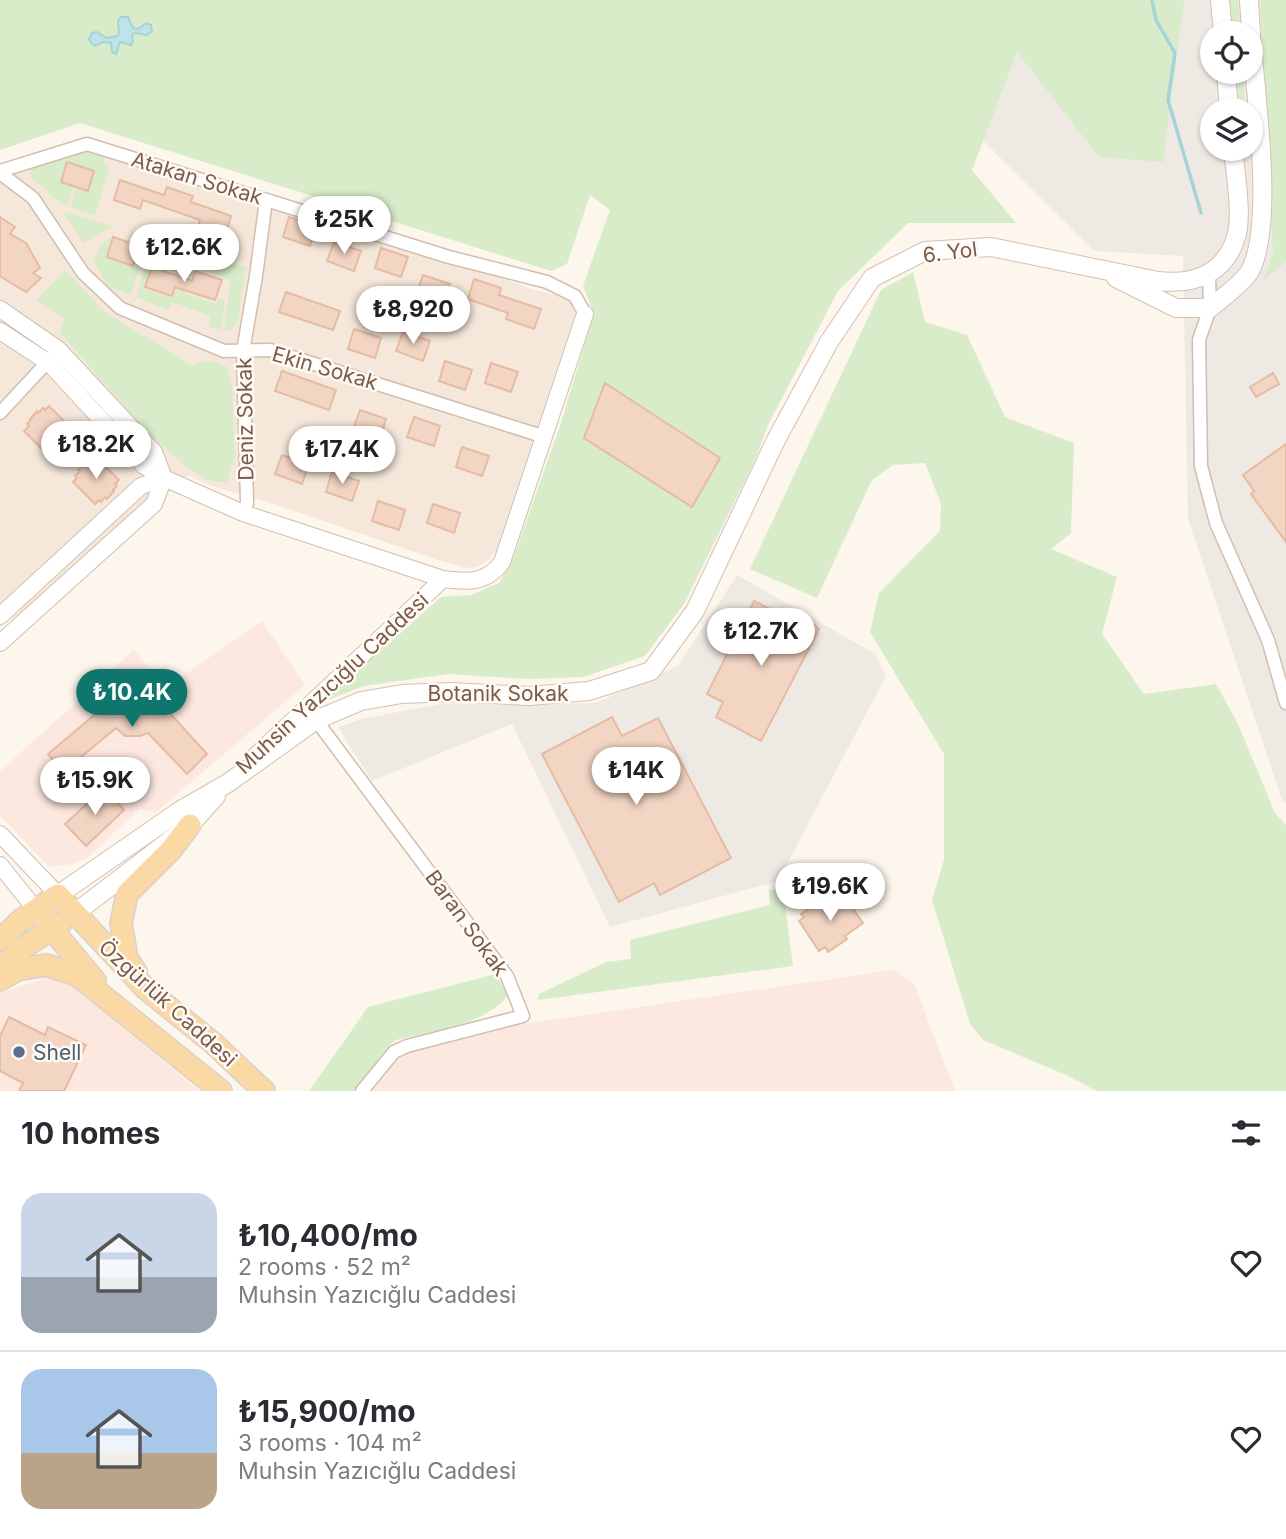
<!DOCTYPE html>
<html lang="en">
<head>
<meta charset="utf-8">
<style>
  :root { --surface:#fff; --page:#f2f2f3; --text:#2b2b33; --muted:#7c7c81; --line:#e1e1e2; --accent:#0f766e }
  body { margin:0; font-family:Inter,sans-serif; background:var(--page); color:var(--text); height:100vh; display:flex; flex-direction:column; font-size:26px; white-space:nowrap }
  * { box-sizing:border-box; margin:0 }
  p { font-size:23px; color:var(--muted) }
  .icon { flex:none; width:38px; height:38px; fill:none; stroke:currentColor; stroke-width:2; stroke-linecap:round; stroke-linejoin:round }
  .map { position:relative; height:1091px; overflow:hidden }
  .sheet { display:flex; flex-direction:column; background:var(--surface); flex:1 }
  .sheet>* { flex:none }
  .tools { position:absolute; left:1200px; top:21px; display:grid; gap:14px }
  .tools a { display:grid; place-items:center; width:63px; height:63px; border-radius:50%; background:var(--surface); box-shadow:0 2px 5px #0004; font-size:35px }
  .price { position:absolute; translate:-50% -60px; padding:0 16px; border-radius:24px; background:#fff; color:#222; font-size:23px; line-height:46px; filter:drop-shadow(0 2px 4px #0008) }
  .price::after { content:''; position:absolute; left:50%; top:42px; width:21px; height:16px; margin-left:-10px; background:inherit; clip-path:polygon(0 0,100% 0,50% 100%) }
  .price.on { background:var(--accent); color:#fff }
  ul { padding:0; list-style:none }
  li { display:flex; align-items:center; gap:21px; height:175px; padding:0 21px }
  li+li { border-top:2px solid var(--line) }
  li span { display:grid; place-items:center; flex:none; width:196px; height:140px; border-radius:21px; color:#555 }
  li>.icon { margin-inline-start:auto }
  span .icon { width:84px; height:84px; fill:#fffc; stroke-width:1 }
  li b { font-size:30px }
  h2 { display:flex; justify-content:space-between; align-items:center; height:84px; padding:0 21px; font-size:30px }
  .map>svg:first-child { display:block }
  .residential { fill:#f5e8da }
  .commercial { fill:#fde8e0 }
  .industrial { fill:#efe9e4; fill-rule:evenodd }
  .green { fill:#d8ecc9 }
  .water { fill:#bfe3e8; stroke:#a5d3da; stroke-width:2 }
  .lines { fill:none; stroke-linecap:round; stroke-linejoin:round }
  .stream { stroke:#a5d3da; stroke-width:3.5 }
  .building { fill:#f3d5c3; stroke:#e6bba3; stroke-width:2 }
  .minor-casing { stroke:#d1beb0; stroke-width:15 }
  .tertiary-casing { stroke:#d1beb0; stroke-width:18 }
  .secondary-casing { stroke:#d6c0b0; stroke-width:20 }
  .primary-casing { stroke:#dad1cd; stroke-width:24 }
  .minor { stroke:#fff; stroke-width:12 }
  .tertiary { stroke:#fff; stroke-width:16 }
  .secondary { stroke:#fff; stroke-width:18 }
  .primary { stroke:#fbd9a5; stroke-width:21 }
  .service-dot { fill:#5c6f8a; stroke:#fffaf3; stroke-width:2.5 }
  .labels { text-anchor:middle; dominant-baseline:central; stroke-width:5; stroke-linejoin:round; paint-order:stroke }
  .street-label { font-size:21px; fill:#7a5c4d; stroke:#fffaf3 }
  .service-label { font-size:21px; fill:#4e5e75; stroke:#fffaf3; text-anchor:start }
</style>
</head>
<body>
<div class="map">
<svg width="1286" height="1091" viewBox="0 0 1286 1091">
  <rect width="100%" height="100%" fill="#fdf6ec"/>
  <path class="residential" d="M87,144L449,257L531,289L559,296L572,304L576,316L547,413L497,550L488,560L477,567L468,568L441,561L268,502L208,485L189,475L156,494L49,593L0,627V171Z"/>
  <path class="commercial" d="M262,621L305,685L155,813L139,809L86,859L68,865L48,866L0,815V771L134,650L165,688Z
    M893,970L914,984L955,1091H369L392,1060L401,1055L503,1027Z
    M52,976L77,989L199,1091H0V993Z"/>
  <path class="industrial" d="M842,0H1286V804L1282,800L1188,519L1183,256L1094,251ZM1213,33H1251V72H1213ZM1213,110H1251V149H1213Z
    M737,575L875,654L886,676L778,881L610,927L512,724L372,781L338,727L362,719L445,703L503,705L596,703L678,666Z"/>
  <path class="green" d="M0,0H1184L1163,162L1099,157L1017,52L972,170L1016,223H908L838,291L768,425L756,458L684,604L645,656L583,677L528,679L448,674L364,686L323,702L441,597L471,595L499,583L514,556L560,426L594,313L583,286L610,210L590,195L567,264L551,271L80,123L0,150Z
    M1230,0H1238L1240,33H1234Z
    M1260,0H1286V262L1263,280L1273,253Z
    M1237,72H1243L1245,110H1240Z
    M79,148L106,153L103,164L110,167L95,215L71,207L75,190L73,189L68,206C53,202 46,187 31,178L30,164Z
    M66,212L112,226L83,243L64,213Z
    M132,232L154,239L152,247L146,246L131,295L107,286L94,261L99,246L110,237L112,238L106,257L135,267L141,246L129,241Z
    M159,240L172,244L164,269L152,265L144,289L173,298L180,275L168,270L176,245L212,256L207,272L194,268L185,293L216,304L218,298L225,300L221,330L209,327L210,316L172,302L168,310L136,297L150,251L155,252Z
    M215,258L246,267L238,319L231,330L224,331L230,280L210,273Z
    M65,270L106,313L193,366C207,359 213,360 227,367L232,387L235,455L227,482C222,482 215,482 211,481C169,465 93,369 60,333L65,319L36,301Z
    M913,272L925,322L967,335L1005,417L1074,443L1071,533L1051,549L1117,577L1102,634L1144,694L1216,684L1238,724L1275,813L1286,825V1091H1097L1066,1075L983,1040L970,1024L932,900L944,860V754L870,632L879,593L940,531L941,504L925,463L893,465L872,480L817,598L750,569L881,290Z
    M783,889L793,966L538,1000L539,994L606,962L631,959L630,940L770,905L769,890Z
    M496,974L508,995C486,1025 432,1031 396,1040L388,1047L355,1091H309L368,1007Z"/>
  <path class="water" d="M121,17H128L133,28L137,29C143,28 143,21 151,25L152,31L147,35L135,33L132,35L133,41L131,45L120,42L116,54L112,52L111,43L103,42L95,46L91,43L89,39L92,33L97,32L107,38L117,36L119,33L118,21Z"/>
  <g class="lines">
    <path class="stream" d="M1152,0L1156,20L1175,53L1168,100L1201,213"/>
  </g>
  <path class="building" d="M67,162L94,171L88,191L61,182Z
    M120,180L164,195L167,187L193,196L191,202L231,216L225,236L198,227L200,220L143,200L140,209L114,200Z
    M0,217L15,227L10,234L26,243L40,268L33,273L41,278L26,292L0,276Z
    M289,217L316,226L310,246L283,237Z
    M113,237L140,246L133,266L107,257Z
    M334,242L361,251L354,271L327,261Z
    M381,248L408,257L401,277L375,268Z
    M152,267L192,281L195,271L222,280L215,300L175,287L172,296L145,287Z
    M423,275L450,284L443,304L416,295Z
    M474,279L501,288L499,295L541,309L534,329L506,319L508,313L468,299Z
    M286,292L340,311L333,330L279,312Z
    M354,329L381,338L375,358L348,349Z
    M403,332L430,341L423,361L396,351Z
    M445,361L472,370L465,390L439,381Z
    M491,363L518,372L511,392L485,383Z
    M282,371L336,390L329,410L275,391Z
    M1273,373L1279,384L1256,397L1250,387Z
    M605,383L720,458L692,507L584,438Z
    M49,406L71,428L66,433L68,434L64,439L66,440L58,447L57,446L52,450L50,448L46,453L24,431L29,426L27,424L31,420L30,419L37,411L38,413L43,408L45,410Z
    M360,410L386,419L380,439L353,430Z
    M414,417L440,426L434,446L407,437Z
    M1286,444V542L1251,494L1254,491L1243,475Z
    M462,447L489,456L482,476L456,467Z
    M282,455L309,464L302,484L275,474Z
    M97,458L119,480L115,484L117,486L113,490L114,491L107,499L105,497L101,502L99,500L95,504L73,482L77,478L75,476L80,471L78,470L85,463L87,464L91,460L93,462Z
    M332,472L359,481L352,501L326,492Z
    M378,501L405,510L399,530L372,521Z
    M433,504L460,513L454,533L427,523Z
    M754,601L790,619L795,609L819,629L761,741L716,717L723,702L707,694Z
    M138,678L207,754L187,774L148,733L140,736H125L116,728L63,772L48,754Z
    M612,717L622,736L658,718L731,858L660,895L654,883L619,902L542,754Z
    M104,788L124,810L86,846L65,824Z
    M842,893L863,923L845,936L847,939L828,952L825,947L819,951L799,921L804,917L801,914L821,901L824,905Z
    M9,1017L45,1035L48,1027L86,1045L64,1091H19L23,1083L0,1071V1036Z"/>
  <g class="lines">
    <g class="minor-casing">
      <path id="minor" d="M0,171L87,144L449,257L547,282L575,296L585,314
        M0,173L33,198L83,273L120,308L224,351L270,350L545,437
        M1209,275L1210,308L1199,340L1201,466L1216,523L1268,640L1286,703
        M0,413L52,357
        M243,513L247,503L243,351L256,276L266,200
        M316,720L507,976L523,1016L407,1046L394,1052L362,1091"/>
    </g>
    <g class="tertiary-casing">
      <path id="tertiary" d="M0,309L58,349L154,452L164,478
        M0,331L49,363L144,466L164,478L243,513L443,579
        M0,616L141,486L164,478
        M0,643L154,504L164,478
        M253,758L443,579C468,582 486,584 502,562L585,314
        M0,834L58,895
        M0,865L36,910"/>
    </g>
    <g class="secondary-casing">
      <path id="secondary" d="M1220,0L1223,33
        M1249,0L1251,33
        M1226,72L1229,110
        M1116,278L1176,308H1210C1221,299 1243,283 1250,271C1275,224 1255,91 1251,35
        M58,895L181,810L228,783L316,720L361,701L402,694L452,692L529,696L589,691L651,671L695,611L776,440L829,342L872,278L925,251L991,247L1158,281C1194,285 1225,274 1236,237C1243,216 1235,171 1233,149
        M74,914L190,825L216,796"/>
    </g>
    <g class="primary-casing">
      <path id="primary" d="M36,910L95,981
        M0,940L21,920L58,895L146,989L213,1043L264,1091
        M0,970L23,948L61,923
        M136,972L127,958L121,924L127,894L171,850L190,825
        M0,980L17,970L46,965L77,975L221,1091"/>
    </g>
    <use href="#minor" class="minor"/>
    <use href="#tertiary" class="tertiary"/>
    <use href="#secondary" class="secondary"/>
    <use href="#primary" class="primary"/>
  </g>
  <circle class="service-dot" cx="19" cy="1052" r="7"/>
  <g class="labels">
    <g class="street-label">
      <text transform="translate(197 178) rotate(17)">Atakan Sokak</text>
      <text transform="translate(950 252) rotate(-7)">6. Yol</text>
      <text transform="translate(325 368) rotate(16)">Ekin Sokak</text>
      <text transform="translate(245 419) rotate(-91)">Deniz Sokak</text>
      <text transform="translate(332 683) rotate(-43)">Muhsin Yazıcığlu Caddesi</text>
      <text x="498" y="693">Botanik Sokak</text>
      <text transform="translate(467 923) rotate(54)">Baran Sokak</text>
      <text transform="translate(168 1003) rotate(42)">Özgürlük Caddesi</text>
    </g>
    <g class="service-label">
      <text x="33" y="1052">Shell</text>
    </g>
  </g>
</svg>
<div class="tools">
<a><svg class="icon" aria-label="locate" viewBox="0 0 24 24"><circle cx="12" cy="12" r="6"/><path d="M12 2v4M12 18v4M2 12h4M18 12h4"/></svg></a>
<a><svg class="icon" aria-label="layers" viewBox="0 0 24 24"><path d="M12 4l9 5-9 5-9-5zM3 14l9 5 9-5"/></svg></a>
</div>
<b class="price" style="left:344px;top:256px">₺25K</b>
<b class="price" style="left:184px;top:284px">₺12.6K</b>
<b class="price" style="left:413px;top:346px">₺8,920</b>
<b class="price" style="left:96px;top:481px">₺18.2K</b>
<b class="price" style="left:342px;top:486px">₺17.4K</b>
<b class="price" style="left:761px;top:668px">₺12.7K</b>
<b class="price on" style="left:132px;top:729px">₺10.4K</b>
<b class="price" style="left:636px;top:807px">₺14K</b>
<b class="price" style="left:95px;top:817px">₺15.9K</b>
<b class="price" style="left:830px;top:923px">₺19.6K</b>
</div>
<section class="sheet">
<h2>10 homes<svg class="icon" aria-label="filters" viewBox="0 0 24 24"><path d="M4 7h16M4 17h16"/><circle cx="9" cy="7" r="2"/><circle cx="15" cy="17" r="2"/></svg></h2>
<ul>
<li><span style="background:linear-gradient(#c9d6e8 60%,#9aa5b1 0)"><svg class="icon" aria-label="home" viewBox="0 0 24 24"><path d="M3 11l9-7 9 7M6 9v11h12V9"/></svg></span><div><b>₺10,400/mo</b><p>2 rooms · 52 m²</p><p>Muhsin Yazıcığlu Caddesi</p></div><svg class="icon" aria-label="heart" viewBox="0 0 24 24"><path d="M12 20l-8-8c-3-5 5-10 8-4 3-6 11-1 8 4z"/></svg></li>
<li><span style="background:linear-gradient(#a9c7e8 60%,#b9a48a 0)"><svg class="icon" aria-label="home" viewBox="0 0 24 24"><path d="M3 11l9-7 9 7M6 9v11h12V9"/></svg></span><div><b>₺15,900/mo</b><p>3 rooms · 104 m²</p><p>Muhsin Yazıcığlu Caddesi</p></div><svg class="icon" aria-label="heart" viewBox="0 0 24 24"><path d="M12 20l-8-8c-3-5 5-10 8-4 3-6 11-1 8 4z"/></svg></li>
</ul>
</section>
</body>
</html>
